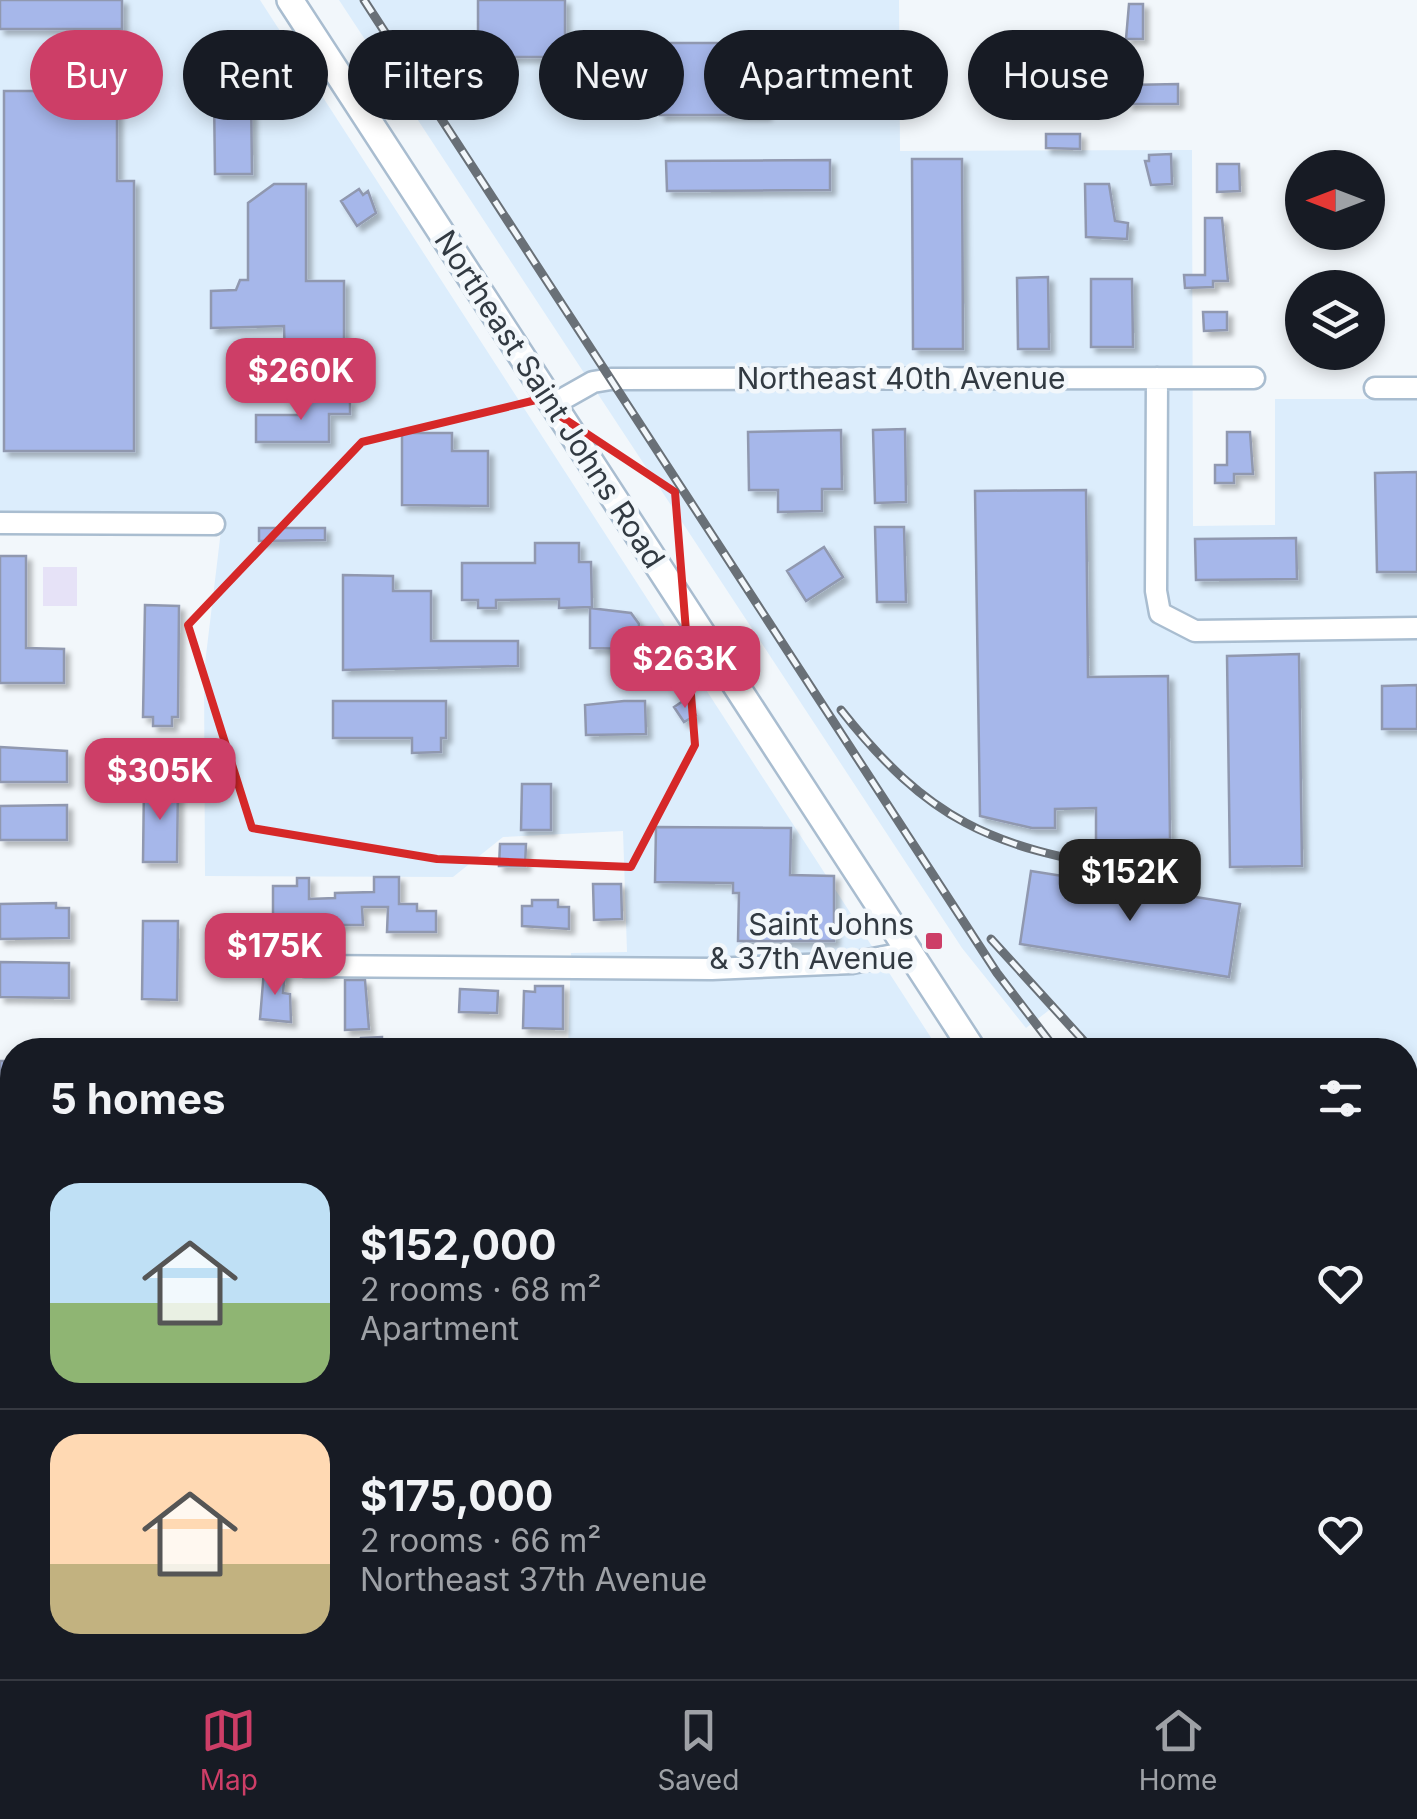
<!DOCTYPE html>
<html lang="en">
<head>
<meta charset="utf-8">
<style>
  :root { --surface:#171b24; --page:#20242c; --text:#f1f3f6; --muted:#9ea1a6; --line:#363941; --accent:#cd3e67 }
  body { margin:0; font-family:Inter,sans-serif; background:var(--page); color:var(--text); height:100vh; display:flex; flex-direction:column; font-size:38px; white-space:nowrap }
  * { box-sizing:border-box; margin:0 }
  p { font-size:32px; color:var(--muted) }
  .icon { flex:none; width:55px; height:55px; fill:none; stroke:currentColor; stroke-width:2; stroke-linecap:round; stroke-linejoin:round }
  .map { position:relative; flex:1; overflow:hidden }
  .sheet { position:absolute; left:0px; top:1038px; width:1418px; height:642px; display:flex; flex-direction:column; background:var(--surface); border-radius:40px 40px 0 0; box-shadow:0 5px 15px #0003 }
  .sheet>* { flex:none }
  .hud { position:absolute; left:30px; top:30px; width:1358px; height:90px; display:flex; gap:20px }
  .needle { width:65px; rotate:270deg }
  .tools { position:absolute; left:1285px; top:150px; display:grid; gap:20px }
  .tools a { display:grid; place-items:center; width:100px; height:100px; border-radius:50%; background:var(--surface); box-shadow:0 5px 15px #0003; font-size:50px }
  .price { position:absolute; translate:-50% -85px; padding:0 22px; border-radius:20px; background:var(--accent); color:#fff; font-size:32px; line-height:65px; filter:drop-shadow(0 2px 5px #0008) }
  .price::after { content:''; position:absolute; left:50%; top:60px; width:30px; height:22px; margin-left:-15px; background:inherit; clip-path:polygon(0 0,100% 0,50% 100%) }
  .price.current { background:#222; color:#fff }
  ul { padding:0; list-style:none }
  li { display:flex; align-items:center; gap:30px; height:250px; padding:0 50px }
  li+li { border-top:2px solid var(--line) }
  li span { display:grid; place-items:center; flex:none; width:280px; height:200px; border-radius:30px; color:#555 }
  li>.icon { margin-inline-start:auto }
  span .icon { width:120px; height:120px; fill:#fffc; stroke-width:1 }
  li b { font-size:42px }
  h2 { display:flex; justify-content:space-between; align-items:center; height:120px; padding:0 50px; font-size:42px }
  .tag { padding:0 35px; border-radius:45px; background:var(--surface); box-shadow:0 5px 15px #0003; font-size:35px; line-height:90px }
  .tag.current { background:var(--accent); color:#fff }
  .tab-bar { display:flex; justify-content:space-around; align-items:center; height:140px; border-top:2px solid var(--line); background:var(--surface); font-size:28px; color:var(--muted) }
  .tab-bar a { display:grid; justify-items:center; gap:5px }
  .tab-bar .current { color:var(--accent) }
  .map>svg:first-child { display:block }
  .built { fill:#dcedfc }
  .green { fill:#e6e2f7 }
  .building { fill:#a6b7ea; stroke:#9098af; stroke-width:2.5; filter:url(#shadow) }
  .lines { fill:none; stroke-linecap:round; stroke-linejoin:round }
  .minor-casing { stroke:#a9bdd0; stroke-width:25 }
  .major-casing { stroke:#a9bdd0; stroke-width:30 }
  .minor { stroke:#fff; stroke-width:20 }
  .major { stroke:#fff; stroke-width:25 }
  .rail-casing { stroke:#697077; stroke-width:9 }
  .rail { stroke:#f2f7fb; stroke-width:5; stroke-dasharray:15; stroke-linecap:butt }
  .marked { fill:none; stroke:#d62828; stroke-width:8; stroke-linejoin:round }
  .poi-dot { fill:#cd3e67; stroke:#f2f7fb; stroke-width:4 }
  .labels { text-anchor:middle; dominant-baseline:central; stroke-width:9; stroke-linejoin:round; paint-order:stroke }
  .street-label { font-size:30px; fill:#323a42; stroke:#f2f7fb }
  .poi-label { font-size:30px; fill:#323a42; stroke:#f2f7fb; text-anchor:end }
</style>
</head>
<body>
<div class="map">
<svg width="1417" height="1679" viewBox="0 0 1417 1679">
  <defs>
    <filter id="shadow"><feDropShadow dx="5" dy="5" stdDeviation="2.5" flood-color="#0004"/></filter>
  </defs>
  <rect width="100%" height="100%" fill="#f2f7fb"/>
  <path class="built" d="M0,0H260L939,1050H568L571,953L627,952L623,831L503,837L453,877L205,876L204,672L222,522L0,524Z
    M339,0H899L900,151L1192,150L1193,526L1275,525V399H1417V1382L1405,1369V1050H1086L1057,1004L1026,1028L962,948Z"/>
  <path class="green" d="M43,567H77V606H43Z"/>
  <path class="building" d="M0,0H122V29H0Z
    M478,0H565V57H478Z
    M1129,4H1143V39H1126Z
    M660,43H766V115H660Z
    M1178,84V104H1128V85Z
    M4,91H117V181H134V451H4Z
    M251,93L252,174H215L214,94Z
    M1046,134H1080V149L1046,148Z
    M1171,154L1172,184L1151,185L1145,161H1149V155Z
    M912,159H962L963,349H913Z
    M830,160V190L667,191L666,161Z
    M1217,164H1239L1240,191L1217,192Z
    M274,184H306V281H344V362H285L284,326L211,328V291L236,290L240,280H248V203Z
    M1085,184H1109L1115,221L1128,223L1127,239L1086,237Z
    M359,189L363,195L368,191L376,213L357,226L341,201Z
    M1205,218H1222L1228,281H1213V287L1185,288L1184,275H1205Z
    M1048,277L1049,349H1018L1017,278Z
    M1091,279H1132L1133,347H1091Z
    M1203,312H1227V330L1204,331Z
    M301,400L350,401V414H329V442H256V415H301Z
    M905,429L906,502L875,503L873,430Z
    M841,430L842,489H822V511L778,512V490H749L748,432Z
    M1227,432H1250L1253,474H1234V483H1215V465H1227Z
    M402,433H452V451H488V506L402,505Z
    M1417,472V572H1377L1375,473Z
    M1086,490L1088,677L1168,676L1170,839L1096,841V808L1055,809V828H1032L980,816L975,491Z
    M875,527H904L906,602H877Z
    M259,528H325V540L259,541Z
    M1296,538L1297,579L1196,580L1195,539Z
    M535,543H579V562H591L592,607L559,608V599L496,600V608H478V600H462V563H535Z
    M824,547L843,577L806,601L787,571Z
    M0,556H26V648L64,649V683H0Z
    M343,575L393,576V591H431V641H518V666L343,670Z
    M145,605L179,606L178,717H172V726H153V717H143Z
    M590,608L631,613L639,624L638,649L590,648Z
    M1299,654L1302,866L1230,867L1227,656Z
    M1417,685V729H1382V686Z
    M686,699L696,715L684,722L674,707Z
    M333,701H446V738H441V752L412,753V738H333Z
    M624,701H645L646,734L586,735L585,705Z
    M0,747L67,751V782H0Z
    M144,783L178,784L177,862H143Z
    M522,784H551V830H521Z
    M67,805V840H0V806Z
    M656,827L791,828L790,875L834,876V941H738L739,893H733V883L655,882Z
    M500,844H526L525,866H499Z
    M1031,871L1240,904L1229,977L1020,944Z
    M374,877H399V904H417V911H436V932H387L388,907H362L363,925H329L321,922V915H273V886H297V878H309V899L335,898V893L374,892Z
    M593,884H621L622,919L594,920Z
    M532,900H558V907H569V929L522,926V906H532Z
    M56,903V908H69V938L0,939V904Z
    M143,921H178L177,1000L142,999Z
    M0,962L69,963V998L0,997Z
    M264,970L285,972L283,993L290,994L291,1022L260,1019Z
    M345,980H365L369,1029L345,1030Z
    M535,986H563V1029L523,1028L524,991L535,992Z
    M460,989L498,991L497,1013L459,1012Z
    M382,1037V1050H362L361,1038Z
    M0,1061H12V1096L0,1095Z"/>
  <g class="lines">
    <g class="minor-casing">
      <path id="minor" d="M1157,378L1156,591L1160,613L1195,631L1417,628
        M1375,388H1417
        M554,404L593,382L611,379L1254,378
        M0,523L214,524
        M305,966L712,969L852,963L909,952
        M0,1425L12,1426
        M386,1668L392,1679
        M1405,1668L1406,1679
        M145,1679L149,1668"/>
    </g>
    <g class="major-casing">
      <path id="major" d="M290,0L973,1050
        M1405,1505L1417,1510"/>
    </g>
    <use href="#minor" class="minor"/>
    <use href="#major" class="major"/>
    <g class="rail-casing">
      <path id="rail" d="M364,0L997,973L1056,1050
        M841,710C928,820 991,848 1128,869
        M991,939L1092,1050
        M1405,1343L1417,1353
        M1405,1418L1417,1431"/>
    </g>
    <use href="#rail" class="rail"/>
  </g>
  <path class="marked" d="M536,400L675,492L695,745L631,867L437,859L252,828L188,625L362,442Z"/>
  <rect class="poi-dot" x="924" y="931" width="20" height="20" rx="5"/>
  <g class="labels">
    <g class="street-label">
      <text x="901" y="378">Northeast 40th Avenue</text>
      <text transform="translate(550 399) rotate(57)">Northeast Saint Johns Road</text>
    </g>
    <g class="poi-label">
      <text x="914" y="924">Saint Johns<tspan x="914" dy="34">&amp; 37th Avenue</tspan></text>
    </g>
  </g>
</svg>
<div class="tools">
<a><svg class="needle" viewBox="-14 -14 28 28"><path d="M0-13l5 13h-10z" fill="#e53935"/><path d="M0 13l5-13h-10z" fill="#9ea1a6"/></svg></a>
<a><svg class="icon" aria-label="layers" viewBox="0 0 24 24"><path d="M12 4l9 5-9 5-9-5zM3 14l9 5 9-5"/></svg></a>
</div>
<b class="price" style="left:301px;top:423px">$260K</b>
<b class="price" style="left:685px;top:711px">$263K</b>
<b class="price" style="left:160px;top:823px">$305K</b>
<b class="price current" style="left:1130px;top:924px">$152K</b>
<b class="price" style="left:275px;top:998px">$175K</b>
<div class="hud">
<a class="tag current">Buy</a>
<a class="tag">Rent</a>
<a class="tag">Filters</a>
<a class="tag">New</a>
<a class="tag">Apartment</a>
<a class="tag">House</a>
</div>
<section class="sheet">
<h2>5 homes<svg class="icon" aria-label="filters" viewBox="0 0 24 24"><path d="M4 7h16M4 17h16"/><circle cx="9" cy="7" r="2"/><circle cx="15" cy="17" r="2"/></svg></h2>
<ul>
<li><span style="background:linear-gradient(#bfe0f5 60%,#8fb573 0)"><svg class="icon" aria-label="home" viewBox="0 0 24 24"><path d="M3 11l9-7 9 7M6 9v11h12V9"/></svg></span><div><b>$152,000</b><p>2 rooms · 68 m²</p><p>Apartment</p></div><svg class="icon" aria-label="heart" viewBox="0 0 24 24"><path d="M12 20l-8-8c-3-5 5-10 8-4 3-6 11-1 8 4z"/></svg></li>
<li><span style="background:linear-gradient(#ffd9b3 65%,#c2b280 0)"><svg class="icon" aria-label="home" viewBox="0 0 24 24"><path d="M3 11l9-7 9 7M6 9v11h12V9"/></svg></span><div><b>$175,000</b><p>2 rooms · 66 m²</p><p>Northeast 37th Avenue</p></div><svg class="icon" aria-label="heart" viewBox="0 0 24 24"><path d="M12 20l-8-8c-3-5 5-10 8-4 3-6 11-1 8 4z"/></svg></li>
</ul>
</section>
</div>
<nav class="tab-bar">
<a class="current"><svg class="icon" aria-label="map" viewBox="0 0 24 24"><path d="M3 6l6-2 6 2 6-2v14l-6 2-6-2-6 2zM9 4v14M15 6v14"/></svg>Map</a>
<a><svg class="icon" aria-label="saved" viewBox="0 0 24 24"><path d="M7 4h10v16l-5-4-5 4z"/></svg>Saved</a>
<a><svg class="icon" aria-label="home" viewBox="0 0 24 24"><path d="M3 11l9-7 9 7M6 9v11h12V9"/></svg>Home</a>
</nav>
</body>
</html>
